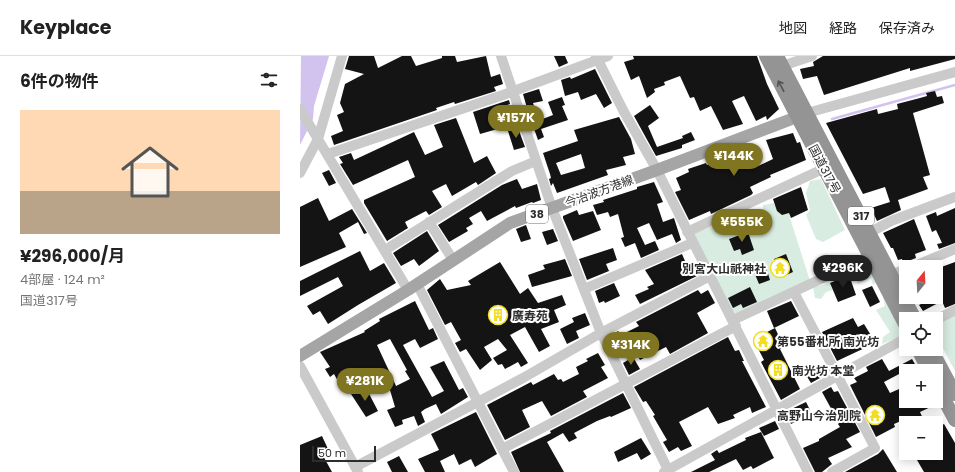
<!DOCTYPE html>
<html lang="ja">
<head>
<meta charset="utf-8">
<style>
  :root { --surface:#fff; --page:#f6f6f6; --text:#222; --muted:#767676; --line:#e0e0e0; --accent:#807621 }
  body { margin:0; font-family:Poppins,"Noto Sans JP",sans-serif; background:var(--page); color:var(--text); height:100vh; display:flex; flex-direction:column; font-size:15px; white-space:nowrap }
  * { box-sizing:border-box; margin:0 }
  p { font-size:13px; color:var(--muted) }
  .icon { flex:none; width:22px; height:22px; fill:none; stroke:currentColor; stroke-width:2; stroke-linecap:round; stroke-linejoin:round }
  .map { position:relative; flex:1; overflow:hidden }
  .side { display:flex; flex-direction:column; background:var(--surface); width:300px }
  .side>* { flex:none }
  .needle { width:26px; rotate:18deg }
  .tools { position:absolute; left:599px; top:204px; display:grid; gap:8px }
  .tools a { display:grid; place-items:center; width:44px; height:44px; border-radius:0px; background:var(--surface); box-shadow:0 2px 10px #0003; font-size:20px }
  .scale { position:absolute; left:12px; bottom:10px; width:64px; box-sizing:border-box; padding-left:4px; border:2px solid #2d2d2d; border-top:0; font-size:11px; line-height:14px; white-space:nowrap; color:#2d2d2d; -webkit-text-stroke:3px #fff; paint-order:stroke }
  .price { position:absolute; translate:-50% -34px; padding:0 9px; border-radius:14px; background:var(--accent); color:#fff; font-size:13px; line-height:26px; filter:drop-shadow(0 1px 2px #0008) }
  .price::after { content:''; position:absolute; left:50%; top:24px; width:12px; height:9px; margin-left:-6px; background:inherit; clip-path:polygon(0 0,100% 0,50% 100%) }
  .price.selected { background:#222; color:#fff }
  ul { padding:0; list-style:none }
  li { display:grid; align-content:center; gap:8px; height:212px; padding:0 20px }
  li span { display:grid; place-items:center; height:124px; border-radius:0px; color:#555 }
  li>.icon { margin-inline-start:auto }
  span .icon { width:72px; height:72px; fill:#fffc; stroke-width:1 }
  li b { font-size:17px }
  h2 { display:flex; justify-content:space-between; align-items:center; height:48px; padding:0 20px; font-size:17px }
  header { display:flex; align-items:center; gap:24px; box-sizing:border-box; height:56px; padding:0 20px; background:var(--surface); border-bottom:1px solid var(--line) }
  header strong { font-size:19px }
  nav { display:flex; gap:22px; margin-inline-start:auto; font-size:14px }
  main { display:flex; flex:1; min-height:0 }
  .map>svg:first-child { display:block }
  .green { fill:#d9ece1 }
  .water { fill:#d2c3ee }
  .lines { fill:none; stroke-linecap:round; stroke-linejoin:round }
  .stream { stroke:#d2c3ee; stroke-width:2.5 }
  .building { fill:#141414; fill-rule:evenodd }
  .minor { stroke:#cacaca; stroke-width:10 }
  .major { stroke:#a5a5a5; stroke-width:12 }
  .highway { stroke:#949494; stroke-width:14 }
  .oneway { stroke:#515151 }
  .labels { text-anchor:middle; dominant-baseline:central; stroke-width:4; stroke-linejoin:round; paint-order:stroke }
  .shield { fill:#fff; stroke:#6c6c6c; stroke-width:1 }
  .shield-label { font-size:11px; font-weight:bold; fill:#2d2d2d }
  .street-label { font-size:12px; fill:#2d2d2d; stroke:#fff }
  .poi-label { font-size:12px; font-weight:bold; fill:#2d2d2d; stroke:#fff; text-anchor:start }
</style>
</head>
<body>
<header>
<strong>Keyplace</strong>
<nav><a>地図</a><a>経路</a><a>保存済み</a></nav>
</header>
<main>
<section class="side">
<h2>6件の物件<svg class="icon" aria-label="filters" viewBox="0 0 24 24"><path d="M4 7h16M4 17h16"/><circle cx="9" cy="7" r="2"/><circle cx="15" cy="17" r="2"/></svg></h2>
<ul>
<li><span style="background:linear-gradient(#ffd9b3 65%,#b9a48a 0)"><svg class="icon" aria-label="home" viewBox="0 0 24 24"><path d="M3 11l9-7 9 7M6 9v11h12V9"/></svg></span><div><b>¥296,000/月</b><p>4部屋 · 124 m²</p><p>国道317号</p></div></li>
</ul>
</section>
<div class="map">
<svg width="655" height="416" viewBox="0 0 655 416">
  <rect width="100%" height="100%" fill="#fff"/>
  <path class="green" d="M521,123L545,174L523,186L516,183L506,159L510,154L506,137L510,125Z
    M485,146L510,225L432,262L393,177L463,153V149L474,147V149Z
    M564,204L581,223L573,229L571,222L558,228L551,212Z
    M530,227L533,234L526,236L521,243L515,242L513,231Z
    M583,241L606,278L582,288L583,281L590,276L576,254L585,250Z
    M655,259V315L636,279V269Z"/>
  <path class="water" d="M1,0H29L14,50L13,63L0,89Z"/>
  <g class="lines">
    <path class="stream" d="M532,63L655,29"/>
  </g>
  <path class="building" d="M49,0H74L78,12L102,0H111L116,10L142,2V0H155L157,6L186,0L191,21L200,18L203,28L194,31L196,35L155,48L154,46L136,52L137,54L34,89L31,80L43,75L37,59L44,56L40,47L45,28L64,18L45,13Z
    M254,0H265L268,7L259,11Z
    M333,0H457L467,28L479,53L467,64L466,60L456,65L444,40L432,45L443,68L423,74L411,50L400,55L394,41L390,42L380,20L364,26L365,29L354,33L355,36L347,42L339,20L331,24L324,6L334,3Z
    M523,0H655V3L610,15V12L524,39L517,20L503,23L500,13L514,10L513,6Z
    M295,13L312,47L304,52L296,38L281,44L278,36L265,40L261,24L270,21L271,23Z
    M239,33L243,45L233,47L234,50L227,52L223,38Z
    M635,35L637,41L642,40L644,47L613,57L630,119L623,121L628,133L598,144L601,154L577,165L571,152L590,146L585,131L563,138L526,67L577,53L578,58L598,53L597,48L620,42L627,40L626,37Z
    M262,41L265,49L262,50L268,64L241,73L244,81L238,84L232,67L253,59L248,46Z
    M209,44L210,48L202,51L208,70L180,78L173,56Z
    M350,49L359,62L348,70L357,91L383,82L382,80L391,76L395,84L382,89V92L356,100L334,60Z
    M319,61L331,83L335,98L323,101L326,109L306,114L308,119L257,137L253,127L251,130L249,123L251,122L250,118L243,97L278,85L274,74ZM281,98L285,112L261,119L256,107Z
    M156,62L174,107L187,100L196,117L178,129L176,126L152,140L146,128L132,135L142,151L129,159L126,155L105,166L108,172L87,185L64,147V144L115,121L108,104L53,129L40,108L43,107L39,101L51,97L54,104L114,76L125,99L143,91L134,69Z
    M218,72L225,91L214,94L208,75Z
    M493,77L497,87L500,86L506,104L470,119L471,121L450,131L453,137L451,139L411,158L410,155L389,164L375,136L381,134L376,122L389,116L388,113L406,107L407,109L449,93L458,110L473,103L466,84Z
    M29,114L36,127L29,130L22,117Z
    M217,123L222,133L237,128L241,144L233,147L232,146L216,152L215,150L187,165L181,155L169,162L173,168L166,172L168,175L149,186L138,169L202,129Z
    M354,126L363,146L357,148L363,166L374,162L381,184L376,187L372,178L357,184L349,167L337,172L345,189L355,185L359,194L341,202L335,187L325,191L321,182L324,181L318,158L310,161L308,156L297,159L293,149L304,146L303,144L337,133V131Z
    M501,131L508,154L491,162L489,157L482,159L477,155L473,143Z
    M18,142L29,165L52,153L67,177L64,178L58,166L39,177L46,191L0,211V151Z
    M655,152V187L639,193L637,188L642,187L636,174L632,176L626,160L636,156L637,160Z
    M277,154L279,159L293,155L301,174L273,185L263,162V160Z
    M614,163L626,194L615,198L616,202L603,207L602,203L598,204L593,192H591L583,177Z
    M226,169L231,183L221,186L216,173Z
    M253,173L258,185L247,189L242,176Z
    M127,175L139,195L119,210L114,203L101,210L93,197Z
    M448,176L454,194L442,199L440,193L434,195L429,183Z
    M313,192L317,204L306,208L309,215L287,224L279,203Z
    M60,195L70,215L84,207L96,227L58,249L28,268L20,255L13,259L7,250L43,230L38,221L0,240V225Z
    M382,198L388,212L393,208L399,219L340,248L335,239L349,233L347,231L354,228L345,214Z
    M486,198L493,216L482,221L474,203Z
    M265,203L272,220L232,231L228,219L245,213L243,209Z
    M200,206L220,238L228,232L238,247L262,239L266,249L254,254L259,266L241,273L250,290L239,296L225,271L210,279L228,307L221,311L218,306L205,313L202,308L198,309L193,302L207,294L198,283L184,291L192,304L180,314L166,293L160,296L155,287L161,284L151,266L145,269L127,234L140,223L147,234L171,229L168,225Z
    M655,206V248L645,252L642,245L623,255L619,249L623,247L619,241H636V213Z
    M466,211L470,224L459,228L454,216Z
    M549,219L556,239L538,246L530,227Z
    M314,227L320,240L305,247L304,245L299,247L295,235Z
    M572,230L580,246L570,251L562,234Z
    M450,231L457,246L443,252L441,248L433,252L428,242Z
    M398,234L401,238L408,234L415,247L397,257L408,277L370,298L366,291L340,304L329,286L316,293L310,280L318,275L321,279L339,270L336,266Z
    M115,245L129,274L133,272L138,283L120,292L115,283L103,289L132,341L144,335L130,311L144,305L159,334L163,332L168,341L141,358L136,348L125,353L121,356L125,366L118,370L114,360L102,364L103,368L95,371L87,354L95,351L87,324L69,332L61,317L39,327L34,318L30,321L25,313L30,311L20,296L65,276L64,275L80,265L79,263ZM90,283L107,314L105,315L110,323L96,330L77,289Z
    M491,245L499,260L474,272L467,255Z
    M285,257L290,269L276,275L279,282L267,288L260,273L274,266L272,262Z
    M553,262L558,271L564,268L572,281L569,290L537,305L522,276Z
    M475,272L484,291L480,293L500,333L481,344L461,306L464,304L453,283Z
    M428,281L435,295L439,294L444,305H442L466,351L452,357L450,351L433,359L435,362L418,368L408,351L379,366L392,390L381,395L378,391L369,396L363,386L367,384L353,360L355,359L346,345L343,346L334,331Z
    M298,297L305,309L301,311L308,322L283,335L287,341L251,360L242,345L222,354L230,371L205,384L187,349L231,326L233,329L254,318L258,324L261,323L263,326L279,318L276,311L288,305L286,303Z
    M333,301L340,313L329,319L323,307Z
    M582,303L589,315L612,303L619,315H606V326L601,317L584,326L590,337L606,330V345H635L637,348L620,356L625,367H611L608,362L594,368L595,371L576,381L550,329L557,326L554,322L568,315L566,311Z
    M525,310L529,317L511,327L506,319Z
    M65,330L78,355L66,361L51,338Z
    M531,331L534,336L538,335L560,376L546,383L552,391L528,402L532,408L522,416H515L503,392L519,385V383L540,371L538,368L539,367L522,336Z
    M323,337L331,352L311,361L310,360L297,365L274,377L277,382L269,386L263,377L247,386L264,416H220L211,396L251,377L250,375Z
    M506,346L510,354L494,364L495,366L491,368L485,356Z
    M176,356L197,398L175,411L171,403L159,409L154,398L140,405L145,416H125L118,403L139,394L131,378Z
    M475,365L479,373L464,380L459,372Z
    M644,368L655,387V416H624L617,404L630,397H636V394L640,392L636,386V373Z
    M461,376L474,402L453,413L451,410L443,414L436,403L409,416H391L415,404L411,398L417,394L419,397L446,384L445,382Z
    M22,380L28,393L21,396L32,416H0V389Z
    M341,382L351,398L341,404L337,397L318,406L314,396Z
    M583,393L597,416H545L578,398Z
    M99,400L108,416H92L87,406Z"/>
  <g class="lines">
    <path class="minor" d="M201,0L252,152L301,277L369,416
      M296,0L324,56L357,114L508,416
      M482,10L512,0
      M0,53L108,234
      M507,57L655,16
      M28,98L203,39L308,0
      M0,117L18,83L42,0
      M129,166L153,204
      M387,176L525,112
      M569,177L591,165L655,141
      M85,194L212,115L236,105
      M612,211L655,193
      M591,219L606,213
      M117,228L214,416
      M284,233L392,187
      M494,236L575,392L532,416
      M433,264L570,200
      M636,264L655,254
      M0,310L58,416
      M202,393L436,270
      M55,411L223,322L301,277L410,220
      M364,416L606,282"/>
    <path class="major" d="M0,300L108,234L210,167L357,114L505,58"/>
    <path class="highway" d="M466,0L606,270
      M477,0L591,219L615,263
      M618,293L629,315
      M631,293L655,338
      M636,328L655,364"/>
  </g>
  <defs><path id="oneway-shaft" d="M-6 0H5M1.5-3L5.5 0L1.5 3" fill="none" stroke-width="1.6" stroke-linecap="round" stroke-linejoin="round"/></defs>
  <use class="oneway" href="#oneway-shaft" transform="translate(481 30) rotate(-118)"/>
  <defs>
    <g id="temple-ring" transform="scale(1)"><circle r="9.5" fill="#fff" stroke="#f2dd20" stroke-width="1.5"/><path d="M0-6L5-2H3V0L6.5 2.5H4V6H1.5V3h-3V6H-4V2.5H-6.5L-3 0V-2H-5Z" fill="#f2dd20"/></g>
    <g id="building-ring" transform="scale(1)"><circle r="9.5" fill="#fff" stroke="#f2dd20" stroke-width="1.5"/><path d="M-4-6H4V6H1V3H-1V6H-4ZM-2.5-4.3h1.7v1.8h-1.7ZM.8-4.3h1.7v1.8H.8ZM-2.5-1h1.7V.8h-1.7ZM.8-1h1.7V.8H.8Z" fill="#f2dd20"/></g>
  </defs>
  <g fill-rule="evenodd">
    <use href="#temple-ring" x="480" y="212"/>
    <use href="#building-ring" x="198" y="259"/>
    <use href="#temple-ring" x="463" y="285"/>
    <use href="#building-ring" x="478" y="314"/>
    <use href="#temple-ring" x="575" y="359"/>
  </g>
  <g class="labels">
    <g class="shield">
      <rect x="226" y="149" width="22" height="18" rx="3"/>
      <rect x="548" y="151" width="26" height="18" rx="3"/>
    </g>
    <g class="shield-label">
      <text x="237" y="158">38</text>
      <text x="561" y="160">317</text>
    </g>
    <g class="street-label">
      <text transform="translate(525 113) rotate(62)">国道317号</text>
      <text transform="translate(299 135) rotate(-20)">今治波方港線</text>
    </g>
    <g class="poi-label">
      <text x="466" y="212" text-anchor="end">別宮大山祇神社</text>
      <text x="212" y="259">廣寿苑</text>
      <text x="477" y="285">第55番札所 南光坊</text>
      <text x="492" y="314">南光坊 本堂</text>
      <text x="561" y="359" text-anchor="end">高野山今治別院</text>
    </g>
  </g>
</svg>
<div class="tools">
<a><svg class="needle" viewBox="-14 -14 28 28"><path d="M0-13l5 13h-10z" fill="#e53935"/><path d="M0 13l5-13h-10z" fill="#767676"/></svg></a>
<a><svg class="icon" aria-label="locate" viewBox="0 0 24 24"><circle cx="12" cy="12" r="6"/><path d="M12 2v4M12 18v4M2 12h4M18 12h4"/></svg></a>
<a>+</a>
<a>−</a>
</div>
<div class="scale">50 m</div>
<b class="price" style="left:216px;top:83px">¥157K</b>
<b class="price" style="left:434px;top:121px">¥144K</b>
<b class="price" style="left:442px;top:187px">¥555K</b>
<b class="price selected" style="left:543px;top:233px">¥296K</b>
<b class="price" style="left:331px;top:310px">¥314K</b>
<b class="price" style="left:65px;top:346px">¥281K</b>
</div>
</main>
</body>
</html>
